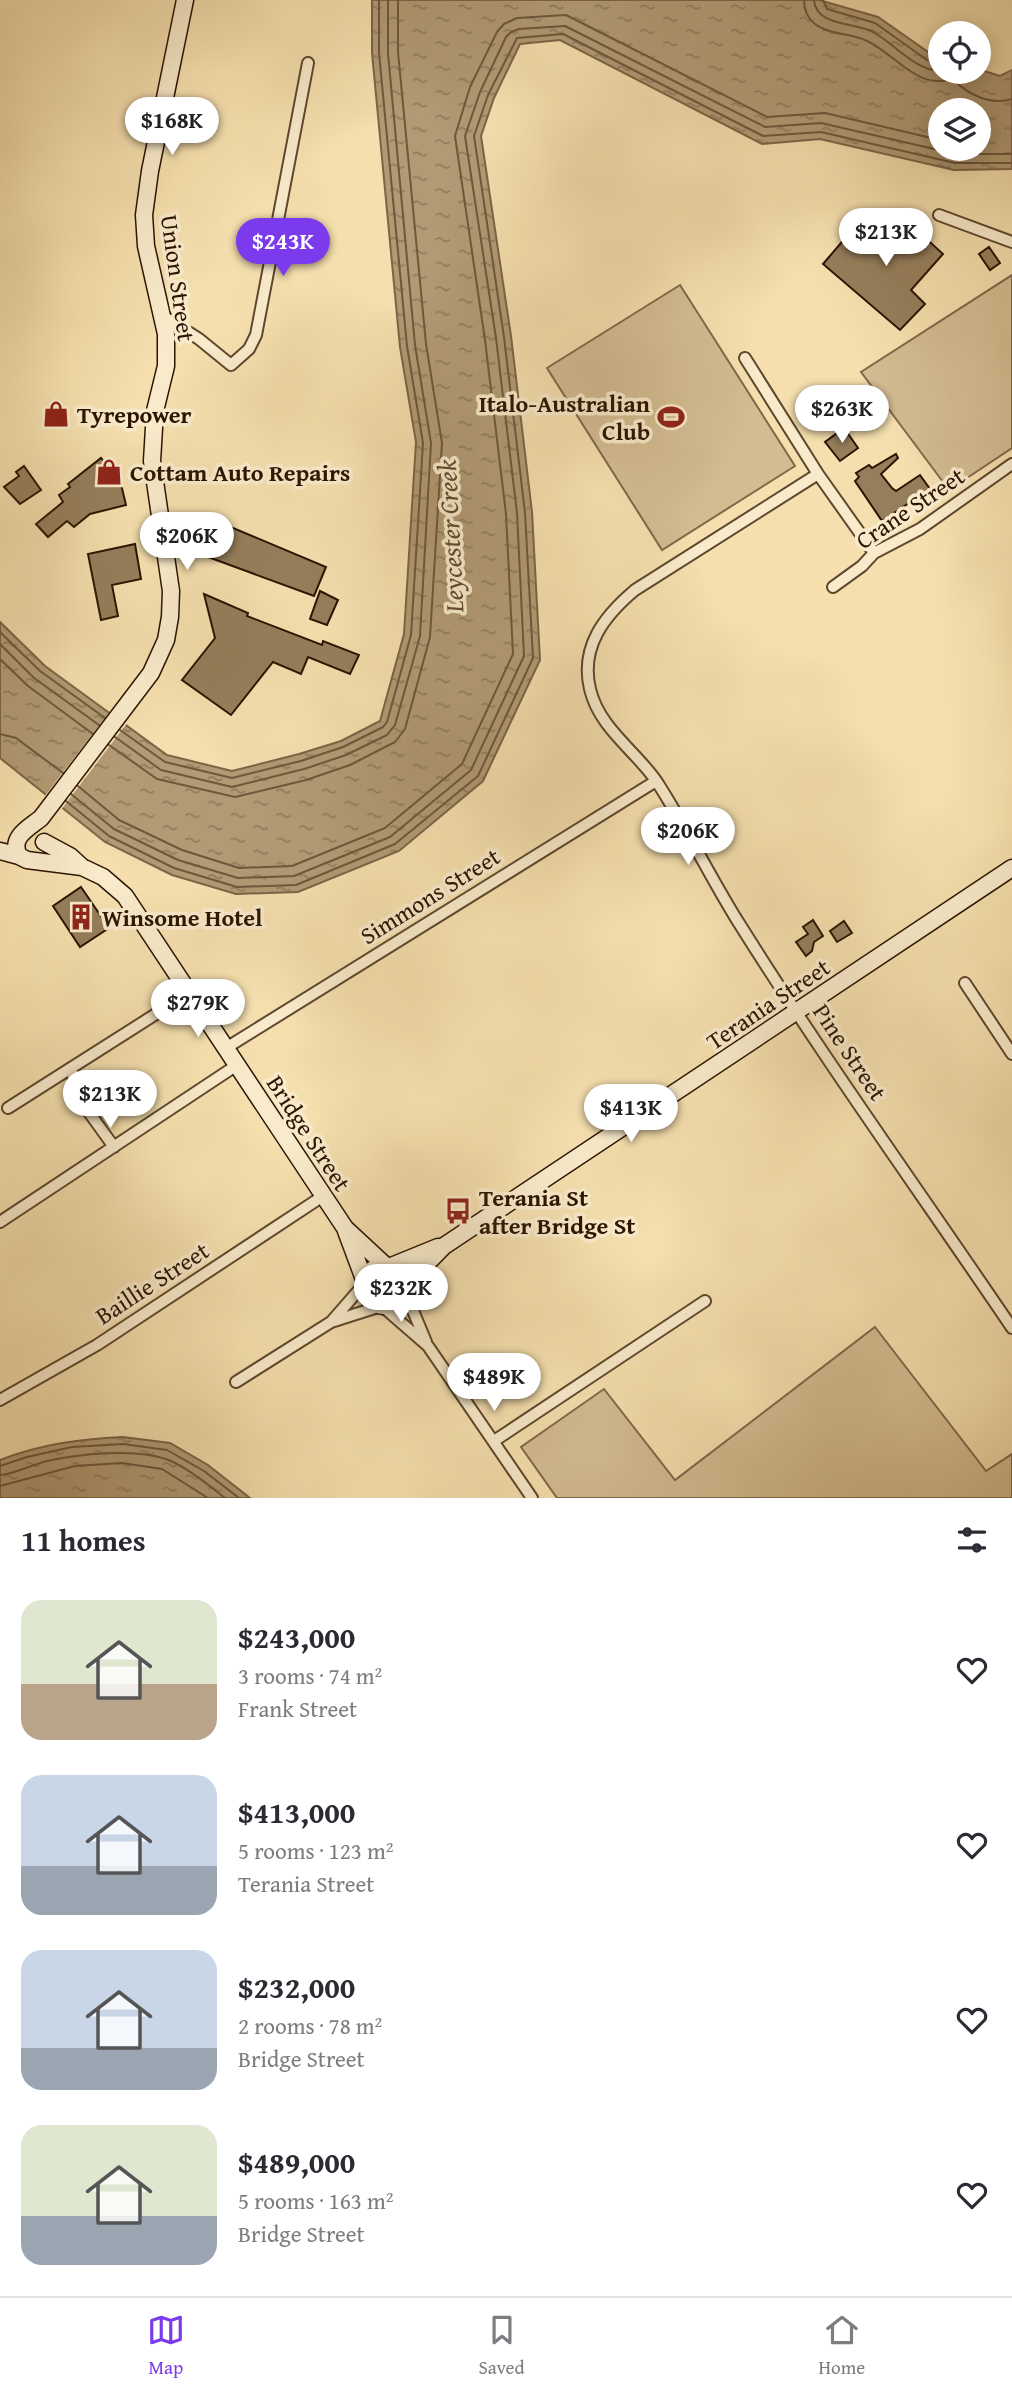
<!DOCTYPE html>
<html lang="en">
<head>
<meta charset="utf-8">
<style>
  :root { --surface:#fff; --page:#f7f7f7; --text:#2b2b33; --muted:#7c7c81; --line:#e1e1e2; --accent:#7c3aed }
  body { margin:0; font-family:"Gentium Book Plus",serif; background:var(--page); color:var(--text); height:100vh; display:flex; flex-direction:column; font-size:26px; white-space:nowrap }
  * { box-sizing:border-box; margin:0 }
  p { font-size:23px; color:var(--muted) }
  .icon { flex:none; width:38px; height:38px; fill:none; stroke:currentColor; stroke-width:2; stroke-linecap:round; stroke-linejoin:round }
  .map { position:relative; height:1498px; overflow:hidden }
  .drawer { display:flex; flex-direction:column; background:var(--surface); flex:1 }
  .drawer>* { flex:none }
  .buttons { position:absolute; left:928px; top:21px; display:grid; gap:14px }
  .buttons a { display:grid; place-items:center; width:63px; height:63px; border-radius:50%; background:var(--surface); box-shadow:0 4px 18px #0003; font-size:35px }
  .price { position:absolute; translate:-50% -60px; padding:0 16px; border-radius:24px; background:#fff; color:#222; font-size:23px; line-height:46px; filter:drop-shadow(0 2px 4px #0008) }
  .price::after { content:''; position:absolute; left:50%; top:42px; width:21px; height:16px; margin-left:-10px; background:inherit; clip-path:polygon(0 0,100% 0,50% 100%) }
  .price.active { background:var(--accent); color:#fff }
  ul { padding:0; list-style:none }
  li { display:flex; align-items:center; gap:21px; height:175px; padding:0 21px }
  li span { display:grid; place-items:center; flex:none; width:196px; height:140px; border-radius:21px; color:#555 }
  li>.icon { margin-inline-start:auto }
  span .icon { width:84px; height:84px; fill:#fffc; stroke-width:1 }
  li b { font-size:30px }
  h2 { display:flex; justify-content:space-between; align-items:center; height:84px; padding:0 21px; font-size:30px }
  .menu { display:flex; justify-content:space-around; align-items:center; height:98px; border-top:2px solid var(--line); background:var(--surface); font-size:19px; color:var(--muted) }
  .menu a { display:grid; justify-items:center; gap:4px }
  .menu .active { color:var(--accent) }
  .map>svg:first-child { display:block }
  .park { fill:#d3bc91; stroke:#80684a; stroke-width:2 }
  .water { fill:url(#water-ripples); stroke:#7c6446; stroke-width:2; fill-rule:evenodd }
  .pier { fill:#f5dfae }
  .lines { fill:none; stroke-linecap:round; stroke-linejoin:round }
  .shore { stroke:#6e573b; stroke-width:2 }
  .building { fill:#957e5b; stroke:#2c1402; stroke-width:2 }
  .street-casing { stroke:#5e472d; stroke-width:14 }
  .secondary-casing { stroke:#2c1402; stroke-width:19 }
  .street { stroke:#f8eaca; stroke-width:10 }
  .secondary { stroke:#f8eaca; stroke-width:16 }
  .labels { text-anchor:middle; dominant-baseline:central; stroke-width:7; stroke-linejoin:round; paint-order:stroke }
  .street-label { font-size:24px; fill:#2c1402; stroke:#f8eaca }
  .poi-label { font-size:24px; font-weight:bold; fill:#2c1402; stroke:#f8eaca; text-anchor:start }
  .water-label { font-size:26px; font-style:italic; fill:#614a30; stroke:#f8eaca }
</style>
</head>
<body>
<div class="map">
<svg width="1012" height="1498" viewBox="0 0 1012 1498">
  <defs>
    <pattern id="water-ripples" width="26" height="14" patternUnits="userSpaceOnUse" patternTransform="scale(1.75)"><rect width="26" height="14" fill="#b19a74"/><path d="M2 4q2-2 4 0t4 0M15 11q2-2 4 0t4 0" fill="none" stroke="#907c5d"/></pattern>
  </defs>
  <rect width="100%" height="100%" fill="#f5dfae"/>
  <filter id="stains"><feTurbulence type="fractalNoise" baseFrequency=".00286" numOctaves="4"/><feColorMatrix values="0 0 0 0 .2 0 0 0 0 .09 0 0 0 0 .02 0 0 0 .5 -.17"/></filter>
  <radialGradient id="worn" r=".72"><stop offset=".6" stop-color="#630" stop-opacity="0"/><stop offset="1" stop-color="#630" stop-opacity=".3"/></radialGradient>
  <path class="park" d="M1012,275V448L949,490L861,372Z
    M680,285L795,466L662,550L547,368Z
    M875,1327L986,1471L1012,1454V1498H557L521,1447L604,1389L675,1480Z"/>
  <path class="water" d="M372,0H819L878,17L931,54L940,56V72H978V69L1000,76L1012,70V169L954,170L820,139L762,144L560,40L520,44L494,98L481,136L511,336L532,512L540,660L483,781L399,851L298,892L236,894L172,875L105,842L0,758V622L45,666L167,755L232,771L299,754L341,741L380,721L404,634L416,442L400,347L372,53ZM940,110H978V149H940Z
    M123,1437L170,1443L208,1465L250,1498H0V1460C41,1444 80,1439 123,1437Z"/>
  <path class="pier" d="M111,710L128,722L61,810L44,797Z"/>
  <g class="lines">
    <path class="shore" d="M804,0C804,10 807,18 815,24C829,35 851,33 867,41C897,55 916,90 953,79C967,94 991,106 1012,99
      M814,0C816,27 855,22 873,32C895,44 914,70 940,71
      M823,0L827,9L875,23L927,60L940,63
      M0,632L40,671L105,718
      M0,644L34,678L99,725
      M0,659L28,686L93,734
      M120,730L165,762L232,778L301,761L343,747L383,727L387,722L411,635L423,443L407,346L379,53V0
      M0,734L16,738L63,773
      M115,737L161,770L232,787L304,769L346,755L387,735L395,725L420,636L431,443L415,345L388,53V0
      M109,745L157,779L235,797L306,780L350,765L395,742L405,729L430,637L442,443L426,344L398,52V0
      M78,786L119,820L182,850L239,868L292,866L385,828L462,764L513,654L506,514L485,340L455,136L470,87L497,32L504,24L517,18L566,15L767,117L825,113L940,140
      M71,794L114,829L178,860L238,878L294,876L390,837L471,770L524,656L517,513L496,338L465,136L480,92L506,37L511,32L519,29L565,26L765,127L821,123L956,154H1012
      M66,801L109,836L174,868L237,887L296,885L395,844L478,776L533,658L525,513L504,337L474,136L488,95L517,38L563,34L763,136L821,132L955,163H1012
      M0,1466L27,1457L72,1447L123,1444L167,1450L204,1471L239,1498
      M0,1475C15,1474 31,1465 47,1461C78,1454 135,1448 166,1459C187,1467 207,1484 225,1498
      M0,1486L75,1466L122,1463L162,1469L208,1498"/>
  </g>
  <path class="building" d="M897,212L943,254L911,290L925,304L900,330L823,264L853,229L869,242Z
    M989,247L1000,263L990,270L979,254Z
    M844,428L858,448L840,461L825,442Z
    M896,454L898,458L881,474L892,488L896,491L920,475L930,489L882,521L855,481L859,477L856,473L869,465L872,468Z
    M101,458L120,480L126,505L90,514L74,527L67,521L48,537L36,524L63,502L59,495L70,487L68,484Z
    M24,466L41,490L20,504L4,487L19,476L16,472Z
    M189,518L214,520L326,567L314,596L197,553Z
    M135,544L141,579L112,585L118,616L101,620L88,554Z
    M320,591L338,600L327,625L310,619Z
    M204,594L248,613L247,616L322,645L323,641L359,655L350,674L308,657L301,674L273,662L231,715L182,680L215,638Z
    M81,887L109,928L80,947L53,906Z
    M813,920L823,936L814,942L812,951L806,956L796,942L808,934L803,927Z
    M844,921L852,933L837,942L830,931Z"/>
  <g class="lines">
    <g class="street-casing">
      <path id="street" d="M939,215L1012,242
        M163,316L199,339L231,365L249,349L256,335L308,63
        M745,358L818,474L874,553
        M818,474L635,590C604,616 580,647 590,689C599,728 636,751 657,782C686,827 709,875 737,920C824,1059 920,1192 1012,1328
        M833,587L862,566L874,553L920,529L1012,464
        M965,983L1012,1054
        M226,1048L656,781
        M8,1108L71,1068
        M114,1147L78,1097L71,1068L189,993
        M0,1222L237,1065
        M404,1289L426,1342
        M382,1306L428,1346L532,1498
        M331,1322L365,1283
        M236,1382L331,1322L381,1306
        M0,1400L97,1345L323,1196
        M494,1441L705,1301"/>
    </g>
    <g class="secondary-casing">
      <path id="secondary" d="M44,842L70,856L82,867L103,877L125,896L345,1228L387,1267
        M0,851L19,856L27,860L82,867
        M19,856C9,837 29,828 41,818L151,673L166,640L170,617L171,591L152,461L155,411L166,366V334L146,246L144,215L150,171L185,0
        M346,1231L365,1282
        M364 1286a20 20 0 1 1 40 0a20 20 0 1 1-40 0Z
        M389,1267L438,1247
        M404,1287L444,1246L1012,868"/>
    </g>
    <use href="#street" class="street"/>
    <use href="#secondary" class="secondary"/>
  </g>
  <defs>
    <g id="shop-bare" transform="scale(2.1)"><path d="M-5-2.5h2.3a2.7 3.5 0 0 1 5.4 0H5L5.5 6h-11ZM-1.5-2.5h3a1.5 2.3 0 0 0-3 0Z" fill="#8f2418" stroke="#f8eaca" stroke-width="2.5" paint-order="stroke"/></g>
    <g id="stadium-bare" transform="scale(2.1)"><path d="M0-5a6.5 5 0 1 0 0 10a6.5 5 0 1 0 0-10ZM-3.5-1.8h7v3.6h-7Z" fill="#8f2418" stroke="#f8eaca" stroke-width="2.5" paint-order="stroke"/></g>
    <g id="building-bare" transform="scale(2.1)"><path d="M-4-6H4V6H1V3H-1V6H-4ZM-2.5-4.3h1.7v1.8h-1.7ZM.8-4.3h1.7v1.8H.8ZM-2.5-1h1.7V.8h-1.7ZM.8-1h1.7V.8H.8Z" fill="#8f2418" stroke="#f8eaca" stroke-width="2.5" paint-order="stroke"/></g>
    <g id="bus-bare" transform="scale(2.1)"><path d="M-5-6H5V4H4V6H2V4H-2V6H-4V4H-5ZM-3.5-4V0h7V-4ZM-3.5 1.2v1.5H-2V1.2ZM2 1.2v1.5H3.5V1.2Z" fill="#8f2418" stroke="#f8eaca" stroke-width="2.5" paint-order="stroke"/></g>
  </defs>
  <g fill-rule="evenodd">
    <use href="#shop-bare" x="56" y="414"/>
    <use href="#stadium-bare" x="671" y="417"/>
    <use href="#shop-bare" x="109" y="472"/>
    <use href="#building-bare" x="81" y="917"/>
    <use href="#bus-bare" x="458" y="1211"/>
  </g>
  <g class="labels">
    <g class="street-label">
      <text transform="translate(178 278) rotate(82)">Union Street</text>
      <text transform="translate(910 508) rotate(-34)">Crane Street</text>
      <text transform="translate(430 896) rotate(-32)">Simmons Street</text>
      <text transform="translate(768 1004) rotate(-34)">Terania Street</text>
      <text transform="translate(850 1052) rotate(56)">Pine Street</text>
      <text transform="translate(309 1133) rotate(57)">Bridge Street</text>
      <text transform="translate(152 1283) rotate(-33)">Baillie Street</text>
    </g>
    <g class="poi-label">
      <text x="650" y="403" text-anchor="end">Italo-Australian<tspan x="650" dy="28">Club</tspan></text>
      <text x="77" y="414">Tyrepower</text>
      <text x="130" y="472">Cottam Auto Repairs</text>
      <text x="102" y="917">Winsome Hotel</text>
      <text x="479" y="1197">Terania St<tspan x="479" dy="28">after Bridge St</tspan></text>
    </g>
    <g class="water-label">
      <text transform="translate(450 536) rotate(-93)">Leycester Creek</text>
    </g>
  </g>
  <rect width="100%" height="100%" filter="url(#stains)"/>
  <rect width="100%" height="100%" fill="url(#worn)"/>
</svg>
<div class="buttons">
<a><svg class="icon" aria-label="locate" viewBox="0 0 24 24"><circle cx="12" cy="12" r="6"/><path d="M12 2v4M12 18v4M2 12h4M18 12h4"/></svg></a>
<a><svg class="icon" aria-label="layers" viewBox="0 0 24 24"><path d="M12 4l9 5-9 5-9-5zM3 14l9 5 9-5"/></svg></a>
</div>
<b class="price" style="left:172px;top:157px">$168K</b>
<b class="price" style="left:886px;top:268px">$213K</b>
<b class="price active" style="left:283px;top:278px">$243K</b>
<b class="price" style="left:842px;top:445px">$263K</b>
<b class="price" style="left:187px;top:572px">$206K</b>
<b class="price" style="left:688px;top:867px">$206K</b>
<b class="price" style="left:198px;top:1039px">$279K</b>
<b class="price" style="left:110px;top:1130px">$213K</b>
<b class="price" style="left:631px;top:1144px">$413K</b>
<b class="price" style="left:401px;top:1324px">$232K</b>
<b class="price" style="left:494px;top:1413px">$489K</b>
</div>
<section class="drawer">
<h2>11 homes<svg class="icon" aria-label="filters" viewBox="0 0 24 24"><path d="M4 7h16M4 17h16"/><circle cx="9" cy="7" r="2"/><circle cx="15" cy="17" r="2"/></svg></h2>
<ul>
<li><span style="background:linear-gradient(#dfe7d0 60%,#b9a48a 0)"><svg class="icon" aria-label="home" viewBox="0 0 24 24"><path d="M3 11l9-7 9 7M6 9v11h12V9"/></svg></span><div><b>$243,000</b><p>3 rooms · 74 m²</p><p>Frank Street</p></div><svg class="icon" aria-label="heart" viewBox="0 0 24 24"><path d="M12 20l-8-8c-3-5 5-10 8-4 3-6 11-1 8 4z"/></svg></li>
<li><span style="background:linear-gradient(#c9d6e8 65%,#9aa5b1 0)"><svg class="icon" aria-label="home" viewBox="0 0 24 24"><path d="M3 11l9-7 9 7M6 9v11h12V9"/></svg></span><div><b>$413,000</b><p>5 rooms · 123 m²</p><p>Terania Street</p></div><svg class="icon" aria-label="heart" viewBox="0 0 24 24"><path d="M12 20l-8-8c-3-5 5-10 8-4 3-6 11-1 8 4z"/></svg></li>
<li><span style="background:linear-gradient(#c9d6e8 70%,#9aa5b1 0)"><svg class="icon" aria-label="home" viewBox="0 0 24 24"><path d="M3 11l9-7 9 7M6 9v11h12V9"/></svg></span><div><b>$232,000</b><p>2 rooms · 78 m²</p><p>Bridge Street</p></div><svg class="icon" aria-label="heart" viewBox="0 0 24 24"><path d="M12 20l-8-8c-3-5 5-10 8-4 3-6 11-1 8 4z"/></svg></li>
<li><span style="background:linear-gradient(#dfe7d0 65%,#9aa5b1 0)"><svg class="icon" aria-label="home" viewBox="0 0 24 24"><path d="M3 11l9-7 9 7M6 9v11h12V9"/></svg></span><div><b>$489,000</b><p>5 rooms · 163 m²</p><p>Bridge Street</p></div><svg class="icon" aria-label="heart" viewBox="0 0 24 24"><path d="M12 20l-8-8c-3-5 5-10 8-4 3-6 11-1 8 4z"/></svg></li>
</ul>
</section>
<nav class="menu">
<a class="active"><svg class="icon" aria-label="map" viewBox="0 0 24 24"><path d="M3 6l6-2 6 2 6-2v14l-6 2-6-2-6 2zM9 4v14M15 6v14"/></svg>Map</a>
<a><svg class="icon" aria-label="saved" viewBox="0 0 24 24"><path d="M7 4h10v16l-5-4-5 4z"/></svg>Saved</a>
<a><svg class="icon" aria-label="home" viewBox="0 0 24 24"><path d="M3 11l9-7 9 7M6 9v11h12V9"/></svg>Home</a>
</nav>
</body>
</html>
